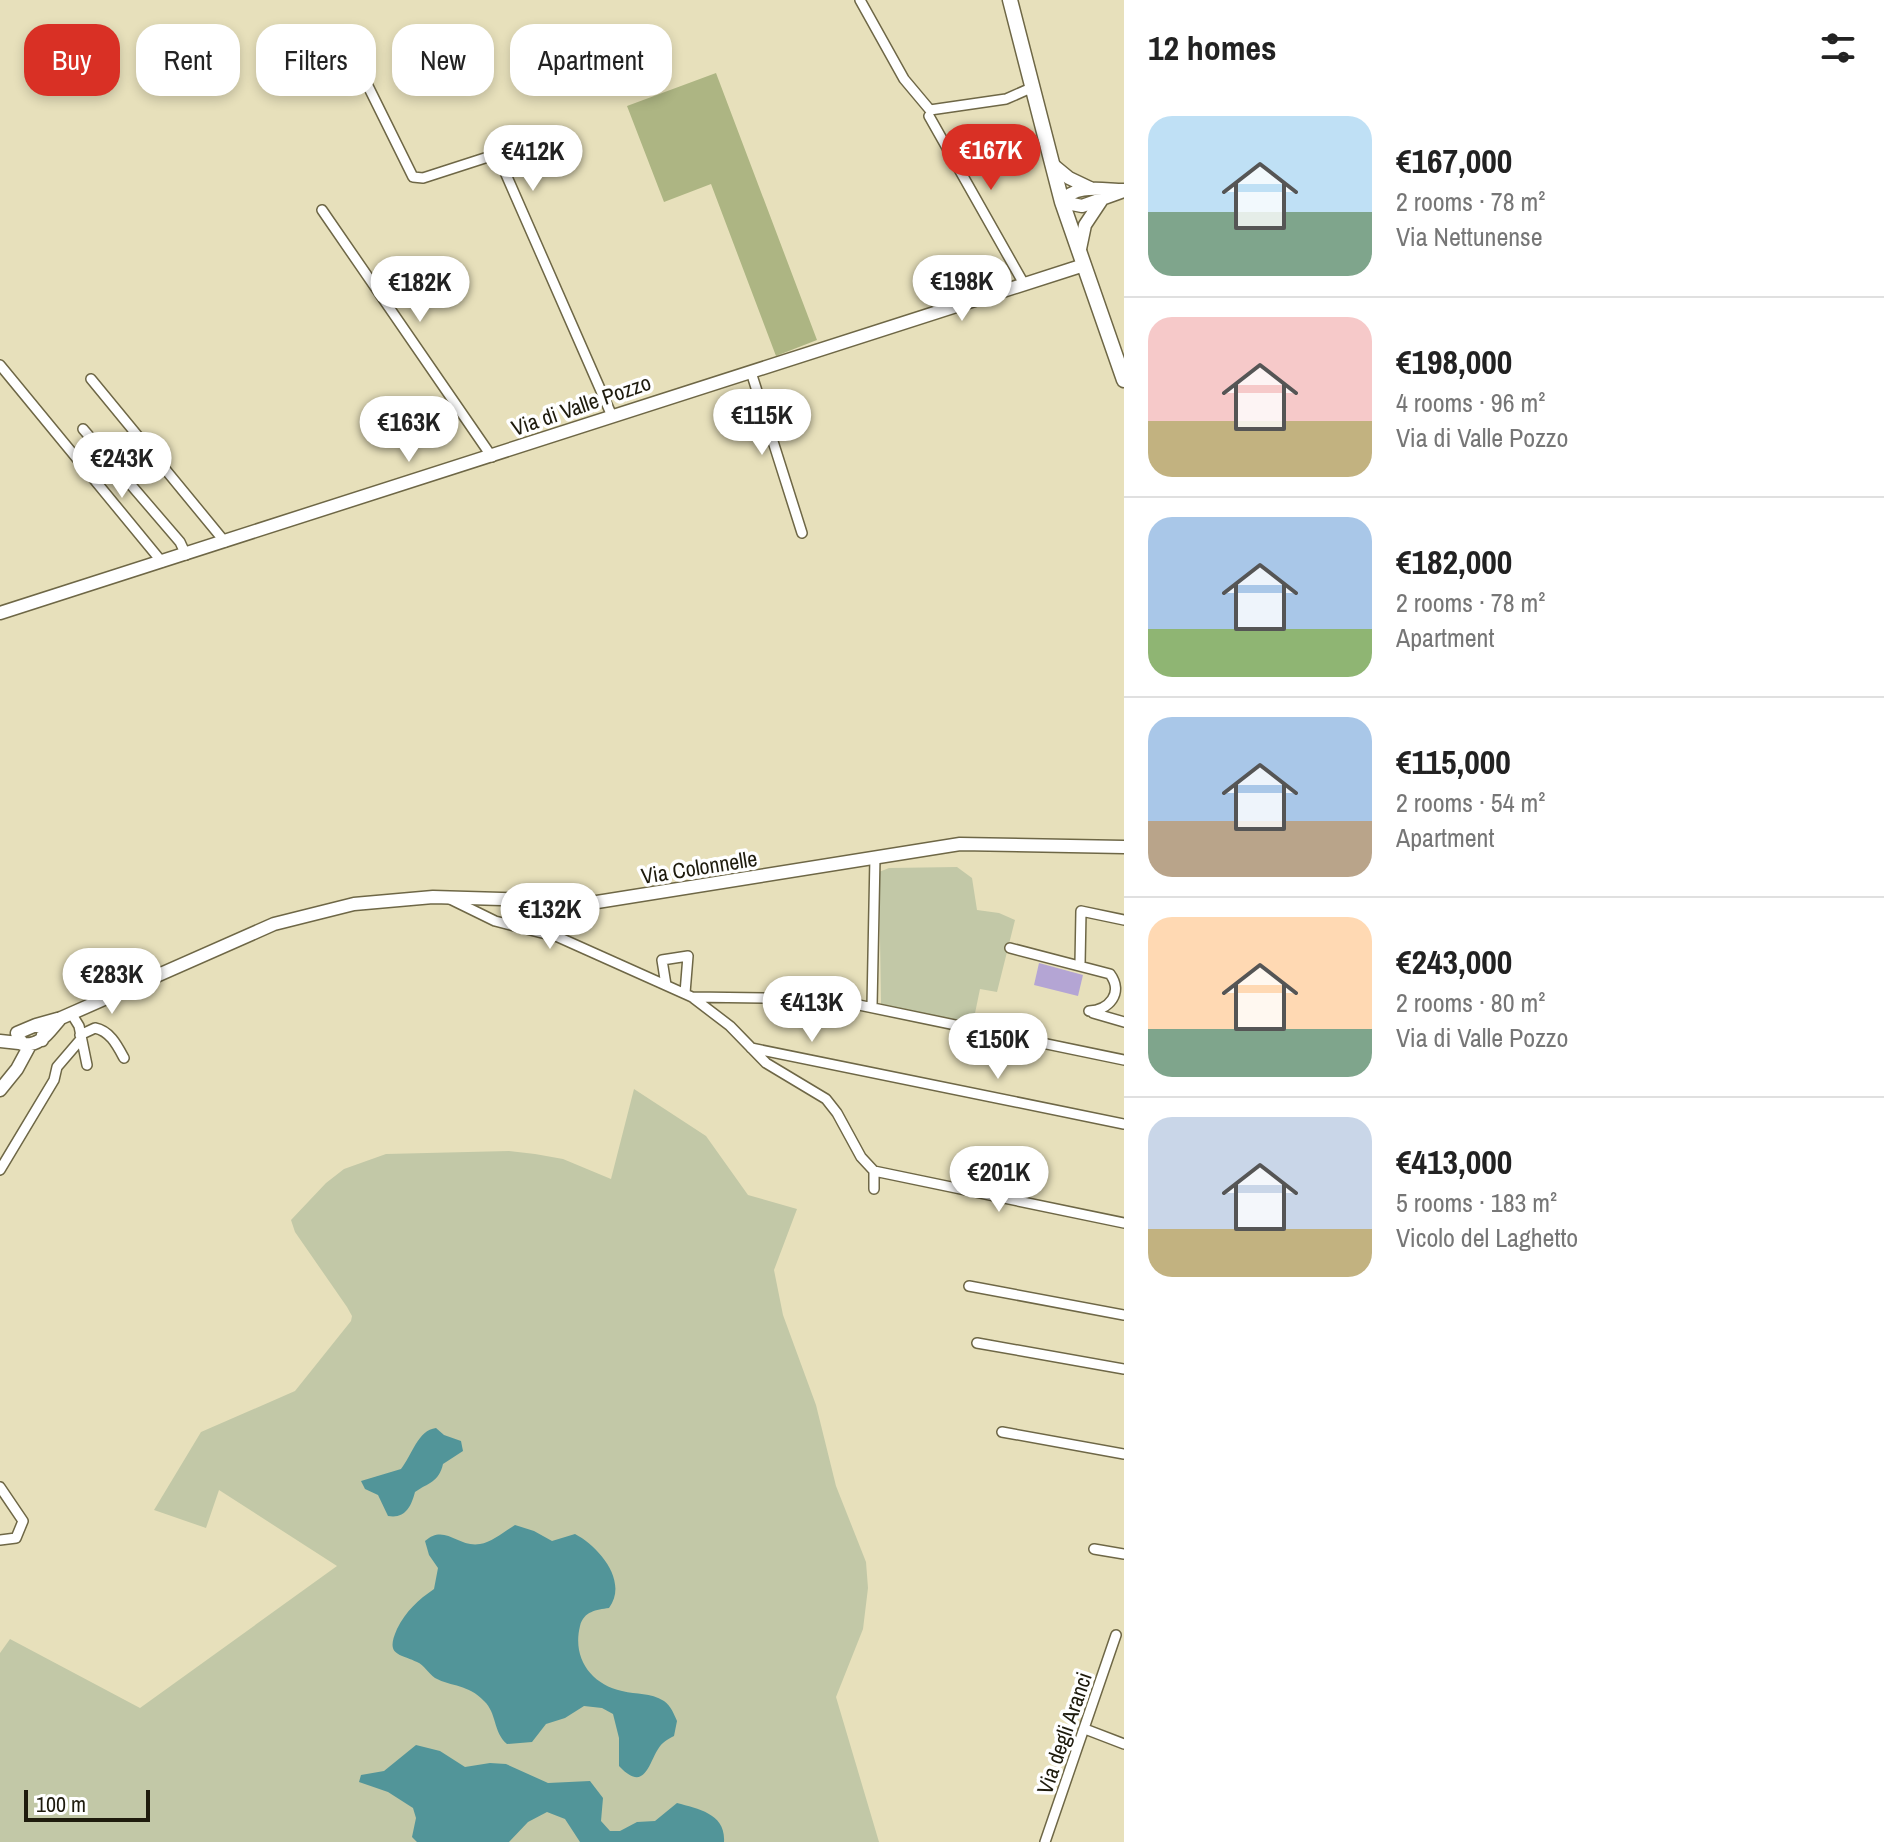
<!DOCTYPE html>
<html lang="en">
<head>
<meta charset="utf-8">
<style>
  :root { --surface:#fff; --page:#f2f2f2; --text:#222; --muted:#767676; --line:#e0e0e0; --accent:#d93025 }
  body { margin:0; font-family:"Archivo Narrow",sans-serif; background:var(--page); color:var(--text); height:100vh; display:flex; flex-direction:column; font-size:30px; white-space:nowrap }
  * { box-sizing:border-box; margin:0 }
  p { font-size:26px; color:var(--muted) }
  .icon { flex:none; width:44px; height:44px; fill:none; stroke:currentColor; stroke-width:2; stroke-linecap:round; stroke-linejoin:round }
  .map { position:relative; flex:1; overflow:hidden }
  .details { display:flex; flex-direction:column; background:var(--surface); width:760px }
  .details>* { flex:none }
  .banner { position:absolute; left:24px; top:24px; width:760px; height:72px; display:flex; gap:16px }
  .scale { position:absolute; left:24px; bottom:20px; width:126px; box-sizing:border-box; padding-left:8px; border:4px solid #1e1b0d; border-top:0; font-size:22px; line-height:28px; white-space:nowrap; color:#1e1b0d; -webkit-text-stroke:6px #fff; paint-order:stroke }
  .price { position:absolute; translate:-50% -68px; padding:0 18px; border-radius:28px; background:#fff; color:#222; font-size:26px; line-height:52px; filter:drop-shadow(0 2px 4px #0008) }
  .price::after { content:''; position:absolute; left:50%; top:48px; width:24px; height:18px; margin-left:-12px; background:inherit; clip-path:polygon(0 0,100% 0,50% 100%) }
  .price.current { background:var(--accent); color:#fff }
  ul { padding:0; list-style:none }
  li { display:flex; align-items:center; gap:24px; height:200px; padding:0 24px }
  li+li { border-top:2px solid var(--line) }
  li span { display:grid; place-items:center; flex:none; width:224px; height:160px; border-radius:24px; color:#555 }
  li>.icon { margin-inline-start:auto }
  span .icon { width:96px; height:96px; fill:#fffc; stroke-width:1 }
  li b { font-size:34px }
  h2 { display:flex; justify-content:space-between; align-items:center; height:96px; padding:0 24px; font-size:34px }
  .tag { padding:0 28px; border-radius:24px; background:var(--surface); box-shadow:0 4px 12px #0003; font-size:28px; line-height:72px }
  .tag.current { background:var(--accent); color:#fff }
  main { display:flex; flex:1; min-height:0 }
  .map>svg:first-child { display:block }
  .green { fill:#c2c8a7 }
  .forest { fill:#adb583 }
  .water { fill:#529599 }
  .building { fill:#b4a5d4 }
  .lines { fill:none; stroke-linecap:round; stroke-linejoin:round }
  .street-casing { stroke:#6e6746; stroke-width:12 }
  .secondary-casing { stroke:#6e6746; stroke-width:15 }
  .primary-casing { stroke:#6e6746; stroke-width:17 }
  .street { stroke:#fff; stroke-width:9 }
  .secondary { stroke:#fff; stroke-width:12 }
  .primary { stroke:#fff; stroke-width:14 }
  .labels { text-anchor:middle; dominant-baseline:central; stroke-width:7; stroke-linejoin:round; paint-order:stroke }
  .street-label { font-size:22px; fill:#1e1b0d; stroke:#fff }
</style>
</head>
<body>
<main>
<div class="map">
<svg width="1124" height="1842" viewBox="0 0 1124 1842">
  <rect width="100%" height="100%" fill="#e7e0bb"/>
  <path class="green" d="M957,867L972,878L977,910L999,913L1015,920L997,992L980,989L973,1023L881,1004L879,872L889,868Z
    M634,1089L706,1136L748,1195L797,1209L774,1270L783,1315L816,1405L836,1486L866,1562L868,1588L863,1629L836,1697L879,1842H0V1653L10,1639L140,1708L337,1566L219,1490L206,1528L154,1510L201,1432L295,1391L351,1321L352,1316L347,1307L295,1232L291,1220L326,1183L344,1169L386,1154L509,1151L535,1154L563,1159L611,1179Z"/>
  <path class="forest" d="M716,73L817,340L776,356L711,184L664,202L627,106Z"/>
  <path class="water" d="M436,1428L444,1435L461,1441L463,1451L443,1464C439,1482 428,1483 415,1492C411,1507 405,1519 388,1516L378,1495L365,1489L361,1481L401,1469C412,1455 418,1430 436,1428Z
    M515,1525L534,1531L552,1541L575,1534C598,1546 629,1581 609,1608C596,1610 584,1611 580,1626C572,1658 591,1684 622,1691C637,1695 650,1692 664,1701C671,1706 674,1714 677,1721L674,1736C670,1738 666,1740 663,1743C649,1755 648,1797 619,1766V1738L613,1714L602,1708L584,1706L565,1718L546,1724L532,1742L507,1744C493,1732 497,1713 484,1701C468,1684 452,1687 435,1678C428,1673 424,1665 417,1662C399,1653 385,1656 397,1629C406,1611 418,1600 434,1589L438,1568L429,1555L425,1541C445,1523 458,1548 480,1544C492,1542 505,1531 515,1525Z
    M416,1745L440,1751L465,1767L490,1763L506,1764L548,1783L590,1781L603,1798L601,1821L610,1831H620L637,1822L655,1821L677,1803C699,1809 726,1814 724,1842H580L565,1819L547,1812L528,1822L509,1842H417L412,1837L416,1818L413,1808L388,1792L359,1782L361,1775L384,1771Z"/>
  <path class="building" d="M1039,963L1083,975L1078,996L1034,985Z"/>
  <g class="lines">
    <g class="street-casing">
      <path id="street" d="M860,0L904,79L930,110L1006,99L1031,88
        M368,86L413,177L423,178L488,157L497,158L501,163L612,416
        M929,116L1024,284
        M322,210L492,457
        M0,365L162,562
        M751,372L802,533
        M91,379L225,542
        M83,429L180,542L186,555
        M448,898L495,921L558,937L692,997L730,1026L766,1063L826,1099L837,1113L861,1157L874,1171L1124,1223
        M1010,948L1110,974C1124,993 1109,1010 1089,1011
        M1080,964L1081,911L1124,920
        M666,985L662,960L688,956L685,993
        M692,997L830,999L1124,1060
        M872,1006L875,857
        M71,1013L79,1026L87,1065
        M1093,1013L1124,1022
        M80,1035L95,1028C110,1031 117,1045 124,1058
        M751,1048L1124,1124
        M0,1170L54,1080L57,1067L81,1039
        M874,1189V1171
        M969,1286L1124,1315
        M977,1343L1124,1369
        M1002,1432L1124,1454
        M0,1487L23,1521L16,1538L0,1540
        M1094,1549L1124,1554
        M1085,1729L1124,1744
        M1045,1842L1116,1635"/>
    </g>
    <g class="secondary-casing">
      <path id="secondary" d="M1052,164L1069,178L1090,188
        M1124,190C1103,190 1075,183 1062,202L1082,206L1124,191
        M1080,249L1085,225L1101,201
        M0,613L1084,265
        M36,1025L61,1018L274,924L354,904L433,897L597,902L960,844L1124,847
        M42,1040L44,1029L36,1025L17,1033L22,1044C41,1047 49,1031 61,1018
        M0,1041L19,1043
        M0,1090L17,1069L30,1045"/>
    </g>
    <g class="primary-casing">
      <path id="primary" d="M1010,0L1062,202L1124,380"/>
    </g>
    <use href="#street" class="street"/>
    <use href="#secondary" class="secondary"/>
    <use href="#primary" class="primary"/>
  </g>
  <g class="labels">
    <g class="street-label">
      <text transform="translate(581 405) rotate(-19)">Via di Valle Pozzo</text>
      <text transform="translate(699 867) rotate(-9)">Via Colonnelle</text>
      <text transform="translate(1064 1733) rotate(-71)">Via degli Aranci</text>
    </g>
  </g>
</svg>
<div class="scale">100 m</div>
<b class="price current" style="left:991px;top:192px">€167K</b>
<b class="price" style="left:533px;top:193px">€412K</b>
<b class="price" style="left:962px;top:323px">€198K</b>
<b class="price" style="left:420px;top:324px">€182K</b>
<b class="price" style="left:762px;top:457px">€115K</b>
<b class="price" style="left:409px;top:464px">€163K</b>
<b class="price" style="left:122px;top:500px">€243K</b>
<b class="price" style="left:550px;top:951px">€132K</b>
<b class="price" style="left:112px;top:1016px">€283K</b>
<b class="price" style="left:812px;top:1044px">€413K</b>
<b class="price" style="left:998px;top:1081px">€150K</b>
<b class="price" style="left:999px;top:1214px">€201K</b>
<div class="banner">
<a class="tag current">Buy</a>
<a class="tag">Rent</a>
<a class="tag">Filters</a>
<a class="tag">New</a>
<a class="tag">Apartment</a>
</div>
</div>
<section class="details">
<h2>12 homes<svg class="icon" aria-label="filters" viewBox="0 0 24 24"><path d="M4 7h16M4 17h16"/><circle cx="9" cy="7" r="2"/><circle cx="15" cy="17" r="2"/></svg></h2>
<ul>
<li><span style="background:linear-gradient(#bfe0f5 60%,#7fa58c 0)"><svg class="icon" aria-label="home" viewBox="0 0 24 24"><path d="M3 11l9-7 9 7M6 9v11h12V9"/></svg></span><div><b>€167,000</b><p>2 rooms · 78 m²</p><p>Via Nettunense</p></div></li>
<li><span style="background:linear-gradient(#f6c9c9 65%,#c2b280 0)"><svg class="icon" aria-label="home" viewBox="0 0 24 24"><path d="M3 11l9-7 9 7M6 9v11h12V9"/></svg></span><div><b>€198,000</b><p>4 rooms · 96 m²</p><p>Via di Valle Pozzo</p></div></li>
<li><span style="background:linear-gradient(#a9c7e8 70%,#8fb573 0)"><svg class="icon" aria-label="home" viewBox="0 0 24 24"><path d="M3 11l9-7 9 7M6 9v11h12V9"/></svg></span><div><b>€182,000</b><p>2 rooms · 78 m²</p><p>Apartment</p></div></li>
<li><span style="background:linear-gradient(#a9c7e8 65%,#b9a48a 0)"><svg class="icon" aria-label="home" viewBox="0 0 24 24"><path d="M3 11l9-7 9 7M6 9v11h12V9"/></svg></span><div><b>€115,000</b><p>2 rooms · 54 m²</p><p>Apartment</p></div></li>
<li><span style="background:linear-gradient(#ffd9b3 70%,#7fa58c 0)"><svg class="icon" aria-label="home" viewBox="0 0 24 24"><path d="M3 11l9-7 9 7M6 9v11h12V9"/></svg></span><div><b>€243,000</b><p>2 rooms · 80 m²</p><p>Via di Valle Pozzo</p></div></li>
<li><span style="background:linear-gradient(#c9d6e8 70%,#c2b280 0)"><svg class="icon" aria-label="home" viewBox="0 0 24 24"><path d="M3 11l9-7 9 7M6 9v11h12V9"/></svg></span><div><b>€413,000</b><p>5 rooms · 183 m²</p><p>Vicolo del Laghetto</p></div></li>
</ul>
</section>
</main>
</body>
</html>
